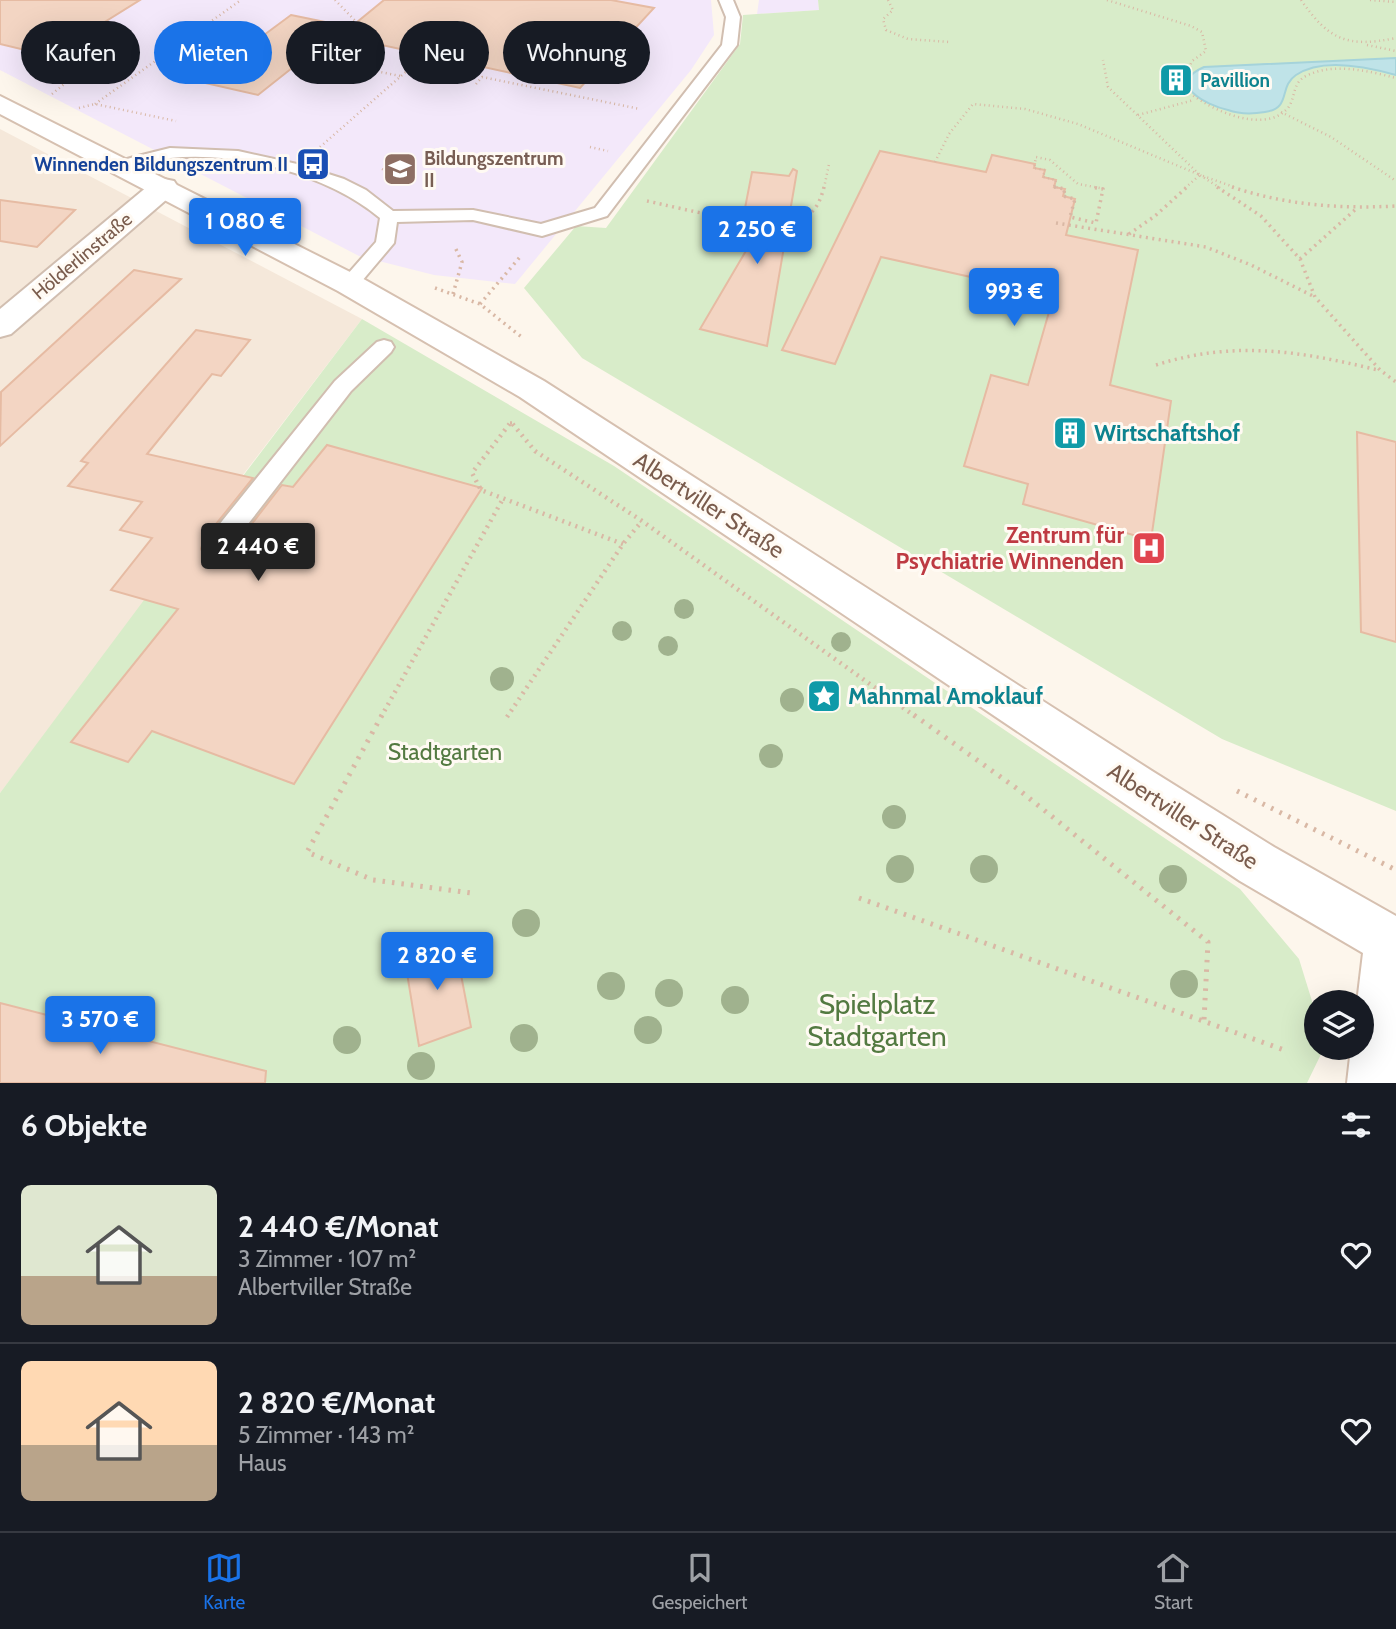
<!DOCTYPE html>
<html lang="de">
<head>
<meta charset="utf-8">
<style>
  :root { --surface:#171b24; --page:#20242c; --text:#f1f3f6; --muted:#9ea1a6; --line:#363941; --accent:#1a73e8 }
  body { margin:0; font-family:Cabin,sans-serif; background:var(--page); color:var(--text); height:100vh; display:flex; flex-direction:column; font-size:26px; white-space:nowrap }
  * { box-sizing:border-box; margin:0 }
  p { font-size:23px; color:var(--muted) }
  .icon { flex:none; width:38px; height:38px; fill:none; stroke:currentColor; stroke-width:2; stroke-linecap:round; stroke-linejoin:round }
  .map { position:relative; height:1083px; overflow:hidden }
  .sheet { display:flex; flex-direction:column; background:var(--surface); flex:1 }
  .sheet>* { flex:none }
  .guide { position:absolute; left:21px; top:21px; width:700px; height:63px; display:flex; gap:14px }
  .tools { position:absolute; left:1304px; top:990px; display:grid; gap:14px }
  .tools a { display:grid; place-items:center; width:70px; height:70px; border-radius:50%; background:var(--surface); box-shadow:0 7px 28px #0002; font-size:35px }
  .price { position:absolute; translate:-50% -60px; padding:0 16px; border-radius:7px; background:var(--accent); color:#fff; font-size:23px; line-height:46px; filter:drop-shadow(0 2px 4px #0008) }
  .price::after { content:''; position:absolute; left:50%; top:42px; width:21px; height:16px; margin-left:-10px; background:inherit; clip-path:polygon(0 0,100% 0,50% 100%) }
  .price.on { background:#222; color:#fff }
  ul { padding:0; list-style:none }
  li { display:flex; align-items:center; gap:21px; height:175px; padding:0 21px }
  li+li { border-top:2px solid var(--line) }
  li span { display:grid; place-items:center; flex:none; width:196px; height:140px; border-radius:10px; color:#555 }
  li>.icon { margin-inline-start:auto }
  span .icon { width:84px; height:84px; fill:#fffc; stroke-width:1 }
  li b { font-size:30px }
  h2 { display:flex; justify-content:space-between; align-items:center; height:84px; padding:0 21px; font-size:30px }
  .chip { padding:0 24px; border-radius:32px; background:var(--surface); box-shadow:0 7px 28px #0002; font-size:24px; line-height:63px }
  .chip.on { background:var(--accent); color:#fff }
  .dock { display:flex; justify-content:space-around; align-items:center; height:98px; border-top:2px solid var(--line); background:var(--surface); font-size:19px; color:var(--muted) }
  .dock a { display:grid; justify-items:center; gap:4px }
  .dock .on { color:var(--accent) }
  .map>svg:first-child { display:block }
  .residential { fill:#f5e8da }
  .education { fill:#f3e8fa }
  .green { fill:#d8ecc9 }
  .water { fill:#bfe3e8; stroke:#a5d3da; stroke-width:2 }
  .building { fill:#f3d5c3; stroke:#e6bba3; stroke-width:2 }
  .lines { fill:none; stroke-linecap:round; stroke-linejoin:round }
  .lane-casing { stroke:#d1beb0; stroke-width:4 }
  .street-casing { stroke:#d1beb0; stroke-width:4 }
  .secondary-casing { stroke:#d6c0b0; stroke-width:4 }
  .path-far3 { stroke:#d9b8a5; stroke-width:2.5; stroke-dasharray:1 3.5; stroke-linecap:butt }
  .path-far2 { stroke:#d9b8a5; stroke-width:3.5; stroke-dasharray:2 4.5; stroke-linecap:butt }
  .path-far1 { stroke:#d9b8a5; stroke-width:4.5; stroke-dasharray:2 5; stroke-linecap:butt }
  .path { stroke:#d9b8a5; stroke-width:5; stroke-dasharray:2.5 7; stroke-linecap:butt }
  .lane { fill:#fff; fill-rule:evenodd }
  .street { fill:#fff; fill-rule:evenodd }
  .secondary { fill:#fff; fill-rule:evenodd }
  .tree { fill:#a0b28e }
  .labels { text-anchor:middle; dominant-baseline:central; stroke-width:6; stroke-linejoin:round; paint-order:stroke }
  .far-culture-label { font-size:19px; font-weight:bold; fill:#0d838f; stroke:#fffaf3; text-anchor:start }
  .far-education-label { font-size:19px; font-weight:bold; fill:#785e54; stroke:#fffaf3; text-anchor:start }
  .far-transit-label { font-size:19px; font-weight:bold; fill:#164399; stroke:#fffaf3; text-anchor:end }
  .far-street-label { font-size:19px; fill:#7a5c4d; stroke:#fffaf3 }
  .culture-label { font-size:23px; font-weight:bold; fill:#0d838f; stroke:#fffaf3; text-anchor:start }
  .street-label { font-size:23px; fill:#7a5c4d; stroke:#fffaf3 }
  .health-label { font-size:23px; font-weight:bold; fill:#be3a42; stroke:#fffaf3; text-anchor:end }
  .park-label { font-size:23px; fill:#537a41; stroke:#fffaf3 }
  .near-park-label { font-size:28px; fill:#537a41; stroke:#fffaf3 }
</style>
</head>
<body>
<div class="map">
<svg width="1396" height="1083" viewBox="0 0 1396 1083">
  <rect width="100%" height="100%" fill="#fdf6ec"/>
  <path class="residential" d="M0,129L362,319L0,793Z"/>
  <path class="education" d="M0,0H711L714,35L691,70L515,284L434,275L359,256L0,70Z
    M759,0H818L819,10L757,14Z"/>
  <path class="green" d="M818,0H1396V811L1222,739L582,358L524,288L576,226L606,228L740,44L743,15L819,10Z
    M362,319L614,466L1240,889L1299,959L1316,1014V1048H1324L1307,1083H0V793L147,596L218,509Z"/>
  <path class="water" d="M1396,58V75C1368,67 1322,57 1296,75C1278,87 1292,108 1265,112C1253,114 1239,114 1228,110C1206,105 1165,84 1204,67Z"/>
  <path class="building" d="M0,0H140L50,56L0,44Z
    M384,0H611L654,8L580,88L340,36Z
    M291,15L345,26L258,95L179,77L244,30L264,35Z
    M880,151L986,172L992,155L1035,164L1034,168L1045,170L1043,177L1056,180L1054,187L1065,189L1063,196L1075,199L1066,235L1138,250L1110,385L1171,401L1151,540L1023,504L1028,484L964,466L991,375L1028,385L1049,312L988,298L993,282L881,257L835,364L782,350Z
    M793,169L797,171L767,346L700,329L770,210L745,208L752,172L789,176Z
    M0,200L75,210L37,247L0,241Z
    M134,270L181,279L0,446L1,392Z
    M196,330L250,340L221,376L212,374L147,454L253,478L204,539L201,549L205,557L216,560L226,557L282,485L293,487L327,445L482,488L294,784L152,731L128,762L71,742L178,609L111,590L152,538L120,530L142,502L68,486L88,463L81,461Z
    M1357,432L1396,442V642L1361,632Z
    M454,938L471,1027L419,1046L404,955Z
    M0,1003L266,1071L265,1083H0Z"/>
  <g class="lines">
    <g class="lane-casing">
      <path id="lane" d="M719,0H733L740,17L737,45L607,216L542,236L473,220L397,222L394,243L356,288H342L339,284L376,242L380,218C327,174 239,151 170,158C154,160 139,167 123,171L114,166L117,162L134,157L170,148L238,151L297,164L344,179L366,190L393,211L473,210L541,224L595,208L722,45L726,17Z
        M384,340L391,342L394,347L391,352L351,391L224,555L215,558L206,555L203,548L206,541L335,381L377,342Z"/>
    </g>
    <g class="street-casing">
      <path id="street" d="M164,179L174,181L178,187L174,193L11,334L0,337V309L154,181Z"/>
    </g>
    <g class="secondary-casing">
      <path id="secondary" d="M0,96L360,277L544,381L1152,771L1274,847L1396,916V1083H1347L1351,1048H1362V1003H1357L1363,953L1240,881L520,397L338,291L0,114Z"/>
    </g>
    <path class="path-far3" d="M335,0L369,35L361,68L400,76
      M888,0L893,10L883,19L886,30L908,39L949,42
      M1107,0L1191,26L1202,32L1206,51L1192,61L1181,85C1200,106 1263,137 1288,108C1296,97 1292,83 1306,76C1333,62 1368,71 1396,78
      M1301,0C1329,40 1347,48 1396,38
      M1370,0L1396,2
      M1367,45L1396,51
      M476,84L482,77L640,109
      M52,94L101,54L113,27L107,21
      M95,104L241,0
      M79,108L95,104L176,121
      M1281,112L1331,137L1396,181
      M1138,115L1194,100
      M320,147L425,55
      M590,147L608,151
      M935,162L949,134L973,104L1025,109L1078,124L1200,175L1108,87L1103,60
      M382,169L412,184
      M824,188L829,164
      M1062,188L1054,187L1056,180L1043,177L1045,170L1034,168L1036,157L1050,160L1078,184L1100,188
      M1185,188L1200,175
      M1220,188L1200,175L1237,188"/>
    <path class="path-far2" d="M1054,187L1065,189L1063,196L1075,199L1070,217L1096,223L1103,189L1091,187
      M1217,187L1261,216L1300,259L1315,297L1380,370L1396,382
      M1232,187C1286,205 1339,209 1396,206
      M647,201C685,209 769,232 804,217C816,212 821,199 824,187
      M1056,223L1206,247L1251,265L1315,297
      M1129,234L1155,216L1187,187
      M1300,259L1356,209
      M435,288L480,304L524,339
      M453,294L462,262L454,245
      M480,304L520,257
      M1156,365C1235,340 1299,351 1378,370
      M510,423H512"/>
    <path class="path-far1" d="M623,544L481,490L472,473L511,422L535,451L642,521L916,717
      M381,717L504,497
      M507,717L623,544L642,521"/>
    <path class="path" d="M382,715L307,852L373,880L471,893
      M914,715L1019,790L1208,942L1204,1020
      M1237,791L1396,870
      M859,898L1287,1051"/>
    <use href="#lane" class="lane"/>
    <use href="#street" class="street"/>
    <use href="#secondary" class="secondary"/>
  </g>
  <g class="tree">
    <circle cx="684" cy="609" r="10"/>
    <circle cx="622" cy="631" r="10"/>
    <circle cx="841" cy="642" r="10"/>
    <circle cx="668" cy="646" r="10"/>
    <circle cx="502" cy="679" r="12"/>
    <circle cx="792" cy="700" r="12"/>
    <circle cx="771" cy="756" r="12"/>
    <circle cx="894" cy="817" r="12"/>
    <circle cx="900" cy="869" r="14"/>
    <circle cx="984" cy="869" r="14"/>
    <circle cx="1173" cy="879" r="14"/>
    <circle cx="526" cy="923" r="14"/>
    <circle cx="1184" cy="984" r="14"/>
    <circle cx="611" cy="986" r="14"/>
    <circle cx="669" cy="993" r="14"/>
    <circle cx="735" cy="1000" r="14"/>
    <circle cx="648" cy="1030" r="14"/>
    <circle cx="524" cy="1038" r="14"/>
    <circle cx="347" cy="1040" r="14"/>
    <circle cx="421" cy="1066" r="14"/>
  </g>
  <defs>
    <g id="building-square" transform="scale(1.75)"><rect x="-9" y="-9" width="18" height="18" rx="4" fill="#0f9aa8" stroke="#fffaf3"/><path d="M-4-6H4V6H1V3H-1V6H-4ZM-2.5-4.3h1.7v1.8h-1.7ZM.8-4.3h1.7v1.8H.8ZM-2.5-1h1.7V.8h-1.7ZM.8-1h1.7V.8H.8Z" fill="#fff"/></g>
    <g id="bus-square" transform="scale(1.75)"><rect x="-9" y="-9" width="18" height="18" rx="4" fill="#1a4fb4" stroke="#fffaf3"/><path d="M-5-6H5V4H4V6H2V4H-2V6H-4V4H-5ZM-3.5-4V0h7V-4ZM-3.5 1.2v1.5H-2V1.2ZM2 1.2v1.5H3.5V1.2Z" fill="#fff"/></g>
    <g id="school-square" transform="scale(1.75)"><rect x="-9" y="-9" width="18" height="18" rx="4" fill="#8d6e63" stroke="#fffaf3"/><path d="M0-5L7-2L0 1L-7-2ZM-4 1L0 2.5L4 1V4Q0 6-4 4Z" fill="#fff"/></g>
    <g id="hospital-square" transform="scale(1.75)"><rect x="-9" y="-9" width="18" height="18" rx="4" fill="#e0444e" stroke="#fffaf3"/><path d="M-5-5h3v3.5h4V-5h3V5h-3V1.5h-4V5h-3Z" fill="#fff"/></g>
    <g id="sight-square" transform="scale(1.75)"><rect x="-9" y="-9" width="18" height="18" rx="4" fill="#0f9aa8" stroke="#fffaf3"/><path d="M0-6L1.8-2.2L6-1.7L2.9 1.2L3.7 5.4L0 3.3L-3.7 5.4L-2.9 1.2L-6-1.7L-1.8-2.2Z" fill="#fff"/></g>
  </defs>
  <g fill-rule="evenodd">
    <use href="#building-square" x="1176" y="80"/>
    <use href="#bus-square" x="313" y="164"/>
    <use href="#school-square" x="400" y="169"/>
    <use href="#building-square" x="1070" y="433"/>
    <use href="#hospital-square" x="1149" y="548"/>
    <use href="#sight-square" x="824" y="696"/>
  </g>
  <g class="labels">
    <g class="far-culture-label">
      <text x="1200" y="80">Pavillion</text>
    </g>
    <g class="far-education-label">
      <text x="424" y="158">Bildungszentrum<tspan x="424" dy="22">II</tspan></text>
    </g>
    <g class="far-transit-label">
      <text x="288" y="164">Winnenden Bildungszentrum II</text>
    </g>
    <g class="far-street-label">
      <text transform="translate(82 256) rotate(-40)">Hölderlinstraße</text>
    </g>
    <g class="culture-label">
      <text x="1094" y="433">Wirtschaftshof</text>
      <text x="848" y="696">Mahnmal Amoklauf</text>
    </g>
    <g class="street-label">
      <text transform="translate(709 505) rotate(33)">Albertviller Straße</text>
      <text transform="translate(1183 816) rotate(33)">Albertviller Straße</text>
    </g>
    <g class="health-label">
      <text x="1124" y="535">Zentrum für<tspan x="1124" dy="26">Psychiatrie Winnenden</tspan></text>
    </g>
    <g class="park-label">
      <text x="445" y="752">Stadtgarten</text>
    </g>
    <g class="near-park-label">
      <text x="877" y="1004">Spielplatz<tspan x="877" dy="32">Stadtgarten</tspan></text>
    </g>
  </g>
</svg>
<div class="tools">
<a><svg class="icon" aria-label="layers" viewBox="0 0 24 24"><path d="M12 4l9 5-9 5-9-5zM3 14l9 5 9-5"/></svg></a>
</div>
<b class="price" style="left:245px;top:258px">1 080 €</b>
<b class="price" style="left:757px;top:266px">2 250 €</b>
<b class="price" style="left:1014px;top:328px">993 €</b>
<b class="price on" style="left:258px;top:583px">2 440 €</b>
<b class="price" style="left:437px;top:992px">2 820 €</b>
<b class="price" style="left:100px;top:1056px">3 570 €</b>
<div class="guide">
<a class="chip">Kaufen</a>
<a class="chip on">Mieten</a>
<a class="chip">Filter</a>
<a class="chip">Neu</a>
<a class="chip">Wohnung</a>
</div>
</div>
<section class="sheet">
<h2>6 Objekte<svg class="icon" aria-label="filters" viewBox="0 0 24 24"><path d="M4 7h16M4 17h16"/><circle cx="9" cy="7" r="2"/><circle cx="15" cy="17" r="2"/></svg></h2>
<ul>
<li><span style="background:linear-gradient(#dfe7d0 65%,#b9a48a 0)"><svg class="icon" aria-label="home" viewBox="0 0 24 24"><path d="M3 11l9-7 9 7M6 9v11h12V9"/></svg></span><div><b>2 440 €/Monat</b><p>3 Zimmer · 107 m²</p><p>Albertviller Straße</p></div><svg class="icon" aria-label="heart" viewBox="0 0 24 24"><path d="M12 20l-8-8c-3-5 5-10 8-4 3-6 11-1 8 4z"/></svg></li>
<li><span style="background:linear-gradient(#ffd9b3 60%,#b9a48a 0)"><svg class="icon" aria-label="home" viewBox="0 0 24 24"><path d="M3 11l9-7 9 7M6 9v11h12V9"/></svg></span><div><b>2 820 €/Monat</b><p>5 Zimmer · 143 m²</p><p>Haus</p></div><svg class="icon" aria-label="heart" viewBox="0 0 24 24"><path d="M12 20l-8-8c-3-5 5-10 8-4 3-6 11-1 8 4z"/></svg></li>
</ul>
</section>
<nav class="dock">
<a class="on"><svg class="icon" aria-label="map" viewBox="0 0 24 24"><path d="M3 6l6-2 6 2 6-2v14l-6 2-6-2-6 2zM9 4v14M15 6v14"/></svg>Karte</a>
<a><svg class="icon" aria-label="saved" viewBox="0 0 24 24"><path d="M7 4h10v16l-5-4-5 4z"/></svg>Gespeichert</a>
<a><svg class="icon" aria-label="home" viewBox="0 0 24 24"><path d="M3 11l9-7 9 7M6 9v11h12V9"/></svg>Start</a>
</nav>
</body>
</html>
